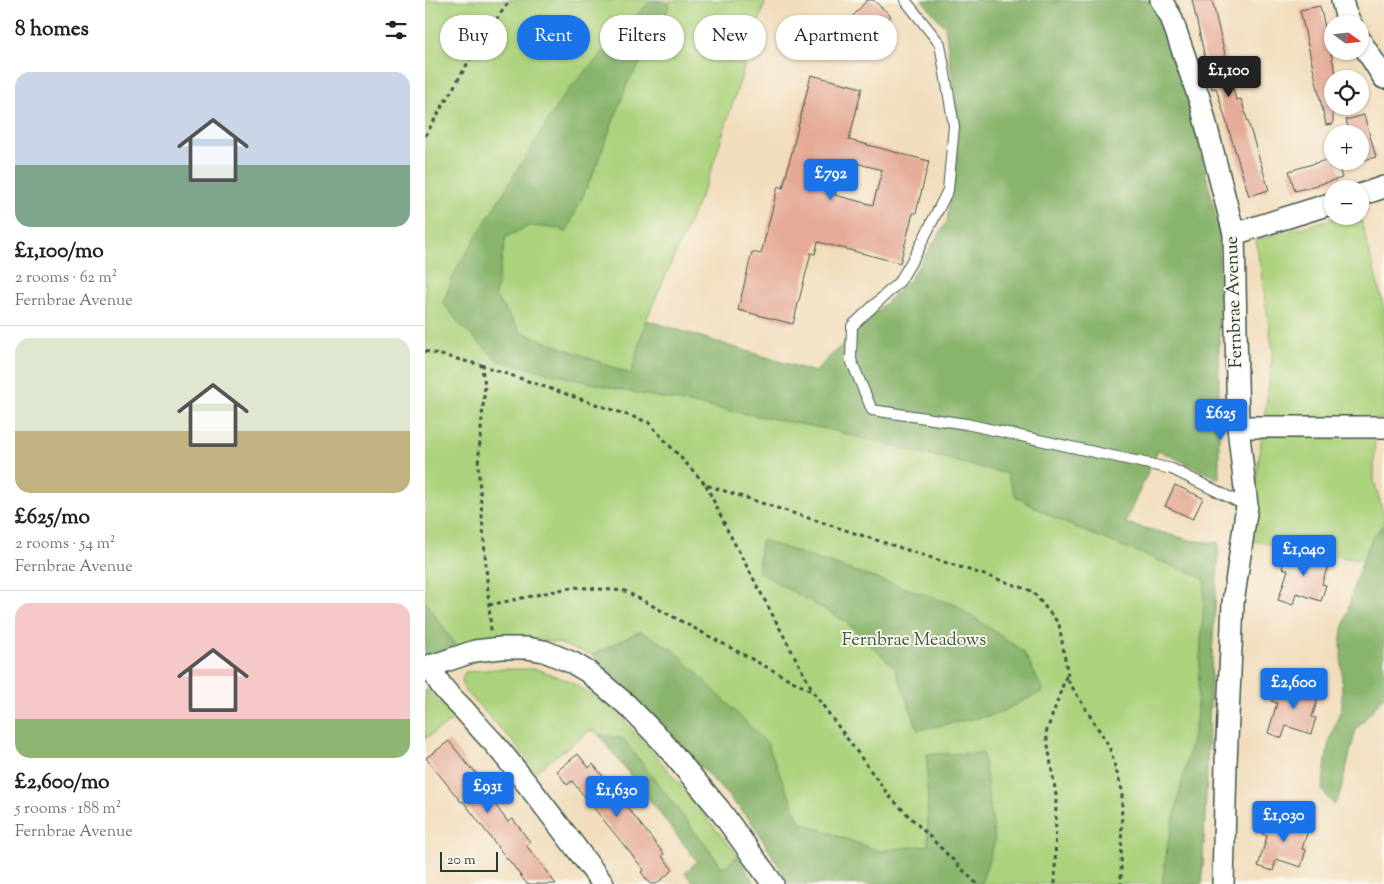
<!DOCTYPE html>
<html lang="en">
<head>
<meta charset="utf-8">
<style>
  :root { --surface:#fff; --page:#f6f6f6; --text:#202124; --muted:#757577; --line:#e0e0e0; --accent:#1a73e8 }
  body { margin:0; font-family:"Sorts Mill Goudy",serif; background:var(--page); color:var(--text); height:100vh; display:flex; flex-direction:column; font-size:19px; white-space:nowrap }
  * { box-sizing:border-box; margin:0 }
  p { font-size:16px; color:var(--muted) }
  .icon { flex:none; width:28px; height:28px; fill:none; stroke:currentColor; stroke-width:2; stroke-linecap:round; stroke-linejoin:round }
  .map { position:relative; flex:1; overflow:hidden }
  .details { display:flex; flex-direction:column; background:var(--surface); width:425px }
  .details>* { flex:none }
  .guide { position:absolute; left:15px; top:15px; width:475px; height:45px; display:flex; gap:10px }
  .needle { width:32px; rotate:105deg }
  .tools { position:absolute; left:899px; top:15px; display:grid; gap:10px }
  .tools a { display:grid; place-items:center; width:45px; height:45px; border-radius:50%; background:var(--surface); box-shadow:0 1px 4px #0004; font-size:25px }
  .scale { position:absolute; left:15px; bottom:12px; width:58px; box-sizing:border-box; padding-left:5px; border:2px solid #1f3d34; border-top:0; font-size:14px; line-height:18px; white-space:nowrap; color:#1f3d34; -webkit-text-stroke:4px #fbf7ec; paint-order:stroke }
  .price { position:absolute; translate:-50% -42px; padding:0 11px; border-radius:5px; background:var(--accent); color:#fff; font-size:16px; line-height:32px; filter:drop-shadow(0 1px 2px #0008) }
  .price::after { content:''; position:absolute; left:50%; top:30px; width:15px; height:11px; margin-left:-8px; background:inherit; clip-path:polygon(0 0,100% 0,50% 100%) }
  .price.on { background:#222; color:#fff }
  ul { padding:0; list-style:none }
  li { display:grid; align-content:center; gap:10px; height:265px; padding:0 15px }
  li+li { border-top:1px solid var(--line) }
  li span { display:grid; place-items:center; height:155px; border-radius:15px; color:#555 }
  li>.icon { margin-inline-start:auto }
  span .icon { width:90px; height:90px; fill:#fffc; stroke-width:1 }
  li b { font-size:21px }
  h2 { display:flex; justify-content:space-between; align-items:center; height:60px; padding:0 15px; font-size:21px }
  .chip { padding:0 18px; border-radius:22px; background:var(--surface); box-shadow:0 1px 4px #0004; font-size:18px; line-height:45px }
  .chip.on { background:var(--accent); color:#fff }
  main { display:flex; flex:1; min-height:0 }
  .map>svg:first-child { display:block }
  .green { fill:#abd27c; stroke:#658858 }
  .forest { fill:#88b46c; stroke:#547850 }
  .building { fill:#e5ab98; fill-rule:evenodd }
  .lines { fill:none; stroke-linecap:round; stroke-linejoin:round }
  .service-casing { stroke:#3e5548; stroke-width:12 }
  .minor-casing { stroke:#3e5548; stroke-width:24 }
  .path { stroke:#3e5548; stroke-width:3; stroke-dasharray:4 4; stroke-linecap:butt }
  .service { stroke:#fff; stroke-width:10 }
  .minor { stroke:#fff; stroke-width:21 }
  .labels { text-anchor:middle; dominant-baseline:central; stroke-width:4; stroke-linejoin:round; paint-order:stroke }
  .street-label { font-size:18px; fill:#1f3d34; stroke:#fbf7ec }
  .park-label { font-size:18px; fill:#3b5b42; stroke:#fbf7ec }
</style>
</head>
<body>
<main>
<section class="details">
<h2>8 homes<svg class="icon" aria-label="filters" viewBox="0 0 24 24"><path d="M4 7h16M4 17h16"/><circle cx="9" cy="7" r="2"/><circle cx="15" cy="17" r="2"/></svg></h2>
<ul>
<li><span style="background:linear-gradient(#c9d6e8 60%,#7fa58c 0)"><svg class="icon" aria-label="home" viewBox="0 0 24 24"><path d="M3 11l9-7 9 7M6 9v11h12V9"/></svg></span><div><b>£1,100/mo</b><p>2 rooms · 62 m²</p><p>Fernbrae Avenue</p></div></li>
<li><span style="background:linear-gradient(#dfe7d0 60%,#c2b280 0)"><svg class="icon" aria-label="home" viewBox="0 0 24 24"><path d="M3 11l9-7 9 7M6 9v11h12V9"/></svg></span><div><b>£625/mo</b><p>2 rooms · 54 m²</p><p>Fernbrae Avenue</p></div></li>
<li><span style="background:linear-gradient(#f6c9c9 75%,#8fb573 0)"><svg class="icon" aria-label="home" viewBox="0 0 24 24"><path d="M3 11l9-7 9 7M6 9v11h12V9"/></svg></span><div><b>£2,600/mo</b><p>5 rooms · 188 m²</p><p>Fernbrae Avenue</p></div></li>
</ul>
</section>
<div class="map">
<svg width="959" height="884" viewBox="0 0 959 884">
  <rect width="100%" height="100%" fill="#fbf7ec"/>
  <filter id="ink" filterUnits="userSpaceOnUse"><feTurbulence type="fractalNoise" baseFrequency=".02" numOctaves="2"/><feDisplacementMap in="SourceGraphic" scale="10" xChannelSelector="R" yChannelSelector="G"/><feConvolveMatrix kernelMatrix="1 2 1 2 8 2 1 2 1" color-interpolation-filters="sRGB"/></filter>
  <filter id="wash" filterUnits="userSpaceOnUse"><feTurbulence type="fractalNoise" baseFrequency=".0096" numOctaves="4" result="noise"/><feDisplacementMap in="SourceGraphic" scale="20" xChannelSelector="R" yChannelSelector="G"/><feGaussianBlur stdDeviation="1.12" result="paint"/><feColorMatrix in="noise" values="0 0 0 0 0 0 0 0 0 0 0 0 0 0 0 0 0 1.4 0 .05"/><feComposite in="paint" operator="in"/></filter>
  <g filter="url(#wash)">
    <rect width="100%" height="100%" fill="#f1ddbc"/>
    <path class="green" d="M0,0H341L284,177L221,320L389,372L732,450L700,523L769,541L794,543L787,653L777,884H365L326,821L246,734L167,655L133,643L81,635L31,646L0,658Z
      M918,216H935L959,308V419H950L949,481L959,515V524L947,538L938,561L823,540L848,352L831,240Z
      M72,669H112L146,682L186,707L228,752L313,856L298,868L198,739L173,734L166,730L111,771L90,744L39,689L37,680L40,672Z
      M2,690L30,718L0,739V691Z"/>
    <path class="forest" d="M226,0L245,4L230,42L203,82L170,169L141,233L136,229L104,226L81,237L70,296L96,332L206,374L221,320L389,372L485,279L522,222L534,127L520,27L497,0H740L794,230V479L733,450L700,523L769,541L794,543L787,653L777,884H737L742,848L771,721L780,579L639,523L591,497L582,474L401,429L200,391L74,361L36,326L18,302L32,268L138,96Z
      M959,524V696L931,730L914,797L909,805L897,790L903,746L917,705L916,637L931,578L947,538Z
      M336,540L531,605L599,652L618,691L572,714L493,730L470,668L420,621L333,572Z
      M0,601L31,646L0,658Z
      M215,631L249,650L342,743L375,822L454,851L503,845L502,754L558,753L570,841L556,884H365L326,821L246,734L167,655Z
      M173,734L198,739L298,868L313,856L330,884H269L260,873L272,861Z"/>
    <g id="blocks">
      <path class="building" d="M442,0H448L466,16L436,50L415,31Z
        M767,0H787L811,100L816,99L844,190L824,196L791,88L787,89Z
        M895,6L912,79H908V124L901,125L875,10Z
        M386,75L437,88L424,140L504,161L491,213H488L475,263L393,242L390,254L386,253L368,324L313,310L327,252L336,254L353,186L358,188ZM419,160L457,170L448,205L410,195Z
        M939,115L951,157L935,161V134H925L921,120Z
        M908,158V161H912L917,178L870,191L864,171Z
        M750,485L778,498L768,519L740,506Z
        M862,552L886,559L888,553L905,559L897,584L901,585L896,601L871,593L868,605L853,600L863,570L857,568Z
        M852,685L876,692L878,686L895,692L887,717L891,718L886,734L861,726L857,738L843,733L852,703L846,701Z
        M24,741L46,769L47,768L59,784L57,787L83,822L88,819L105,842L101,845L131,884H102L83,859H82L38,801L36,802L1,758Z
        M153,754L164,768L168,764L239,854L237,856L248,870L231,884H225L216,872L219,870L147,781L142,785L132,771Z
        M842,817L866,825L868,819L885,824L877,849L881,850L876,867L851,859L848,871L833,866L842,836L837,834Z"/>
    </g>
  </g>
  <g filter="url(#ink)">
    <use href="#blocks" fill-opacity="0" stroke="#3e5548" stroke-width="1"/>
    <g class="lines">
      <g class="service-casing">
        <path id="service" d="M480,0L515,44L529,126L523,190L491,254L475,281L427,326L426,360L447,410L541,424L747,469L822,506"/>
      </g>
      <g class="minor-casing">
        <path id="minor" d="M736,0L746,17L775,101L809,234L813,427L822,506L808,603L801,763L798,884
          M917,0L920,12L926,24
          M935,40L959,78
          M935,195L959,187
          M809,234L908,203
          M813,427H959
          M6,665C14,688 24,694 40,711C49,721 58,732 68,742C107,788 142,836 178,884
          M0,668L50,651L76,648H102L119,651L148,663L163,672L202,705L237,741L294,809L348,884"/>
      </g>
      <path class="path" d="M0,136L54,44L85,0
        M0,351L56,365L60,384L53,464L66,631
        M56,365L223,422L281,485L575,580L607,591L634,624L644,682L684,746L697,790L696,884
        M281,485L303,531L388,691
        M64,605L149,587L200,591L388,692L465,797L552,884
        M630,884L631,795L621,733L642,674"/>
      <use href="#service" class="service"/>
      <use href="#minor" class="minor"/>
    </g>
  </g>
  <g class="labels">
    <g class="street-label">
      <text transform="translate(810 302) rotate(-92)">Fernbrae Avenue</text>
    </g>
    <g class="park-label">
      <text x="489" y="641">Fernbrae Meadows</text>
    </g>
  </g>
</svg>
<div class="tools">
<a><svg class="needle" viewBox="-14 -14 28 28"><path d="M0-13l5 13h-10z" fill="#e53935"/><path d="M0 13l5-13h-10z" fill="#757577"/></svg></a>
<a><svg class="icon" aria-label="locate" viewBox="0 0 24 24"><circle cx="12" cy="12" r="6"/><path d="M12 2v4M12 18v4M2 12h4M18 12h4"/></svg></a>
<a>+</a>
<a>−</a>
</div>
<div class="scale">20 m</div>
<b class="price on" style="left:804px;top:98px">£1,100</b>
<b class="price" style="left:406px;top:201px">£792</b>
<b class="price" style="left:796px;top:441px">£625</b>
<b class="price" style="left:879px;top:577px">£1,040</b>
<b class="price" style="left:869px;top:710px">£2,600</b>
<b class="price" style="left:63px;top:814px">£931</b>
<b class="price" style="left:192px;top:818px">£1,630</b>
<b class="price" style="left:859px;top:843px">£1,030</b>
<div class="guide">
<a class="chip">Buy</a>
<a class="chip on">Rent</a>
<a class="chip">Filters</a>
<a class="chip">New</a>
<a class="chip">Apartment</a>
</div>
</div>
</main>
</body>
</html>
